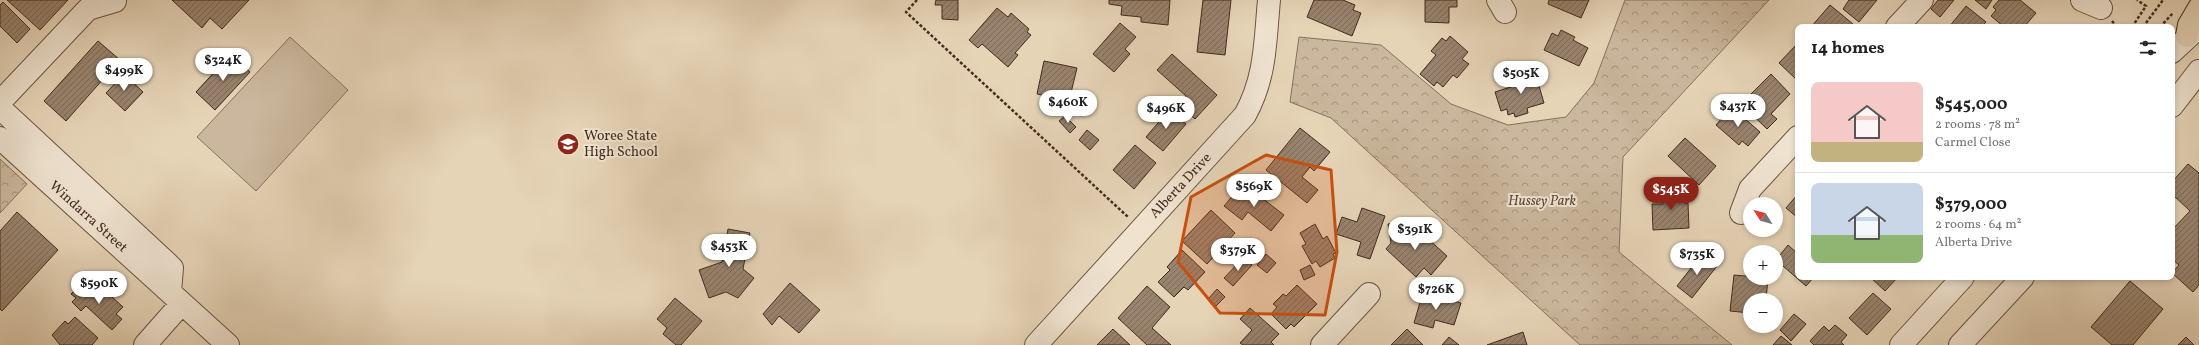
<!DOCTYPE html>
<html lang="en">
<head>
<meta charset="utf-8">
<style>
  :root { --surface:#fff; --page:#f2f2f2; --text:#222; --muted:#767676; --line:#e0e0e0; --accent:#8f2418 }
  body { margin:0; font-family:Vollkorn,serif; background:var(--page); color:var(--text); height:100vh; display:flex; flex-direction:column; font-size:15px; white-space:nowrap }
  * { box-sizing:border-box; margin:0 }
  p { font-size:13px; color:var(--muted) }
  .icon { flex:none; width:22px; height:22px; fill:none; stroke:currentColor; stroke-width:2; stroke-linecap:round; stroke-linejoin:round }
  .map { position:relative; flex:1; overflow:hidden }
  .side { position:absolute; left:1795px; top:24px; width:380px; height:256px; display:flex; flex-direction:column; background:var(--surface); border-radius:8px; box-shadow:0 2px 6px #0003 }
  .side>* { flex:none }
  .needle { width:26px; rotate:307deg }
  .controls { position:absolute; left:1743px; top:197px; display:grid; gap:8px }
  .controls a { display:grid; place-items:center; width:40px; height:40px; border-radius:50%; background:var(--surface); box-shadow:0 2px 6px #0003; font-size:20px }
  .price { position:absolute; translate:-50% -34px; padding:0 9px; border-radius:14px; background:#fff; color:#222; font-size:13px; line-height:26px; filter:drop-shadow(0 1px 2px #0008) }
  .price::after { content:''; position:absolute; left:50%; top:24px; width:12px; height:9px; margin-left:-6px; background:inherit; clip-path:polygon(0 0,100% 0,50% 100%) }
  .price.selected { background:var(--accent); color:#fff }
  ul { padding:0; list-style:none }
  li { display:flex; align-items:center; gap:12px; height:100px; padding:0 16px }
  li+li { border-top:1px solid var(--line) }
  li span { display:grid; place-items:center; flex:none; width:112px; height:80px; border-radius:8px; color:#555 }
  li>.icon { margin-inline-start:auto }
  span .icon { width:48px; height:48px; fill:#fffc; stroke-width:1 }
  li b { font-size:17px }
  h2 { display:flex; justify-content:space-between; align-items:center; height:48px; padding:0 16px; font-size:17px }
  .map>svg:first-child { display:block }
  .park { fill:url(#park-crowns); stroke:#86715e }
  .garden { fill:#cab79d; stroke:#86715e }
  .building { fill:url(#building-hatch); stroke:#432b1e }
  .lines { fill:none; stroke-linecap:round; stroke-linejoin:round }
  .minor-casing { stroke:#6c5544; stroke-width:24 }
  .major-casing { stroke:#432b1e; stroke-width:24 }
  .path { stroke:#432b1e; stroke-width:2.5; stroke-dasharray:3 2; stroke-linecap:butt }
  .minor { stroke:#efe3d0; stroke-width:22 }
  .major { stroke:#e6d4b7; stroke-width:22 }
  .marked { fill:#c75010; fill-opacity:0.2; stroke:#c75010; stroke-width:3; stroke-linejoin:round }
  .labels { text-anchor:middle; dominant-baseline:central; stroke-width:4; stroke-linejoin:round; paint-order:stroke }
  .poi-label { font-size:14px; fill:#432b1e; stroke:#efe3d0; text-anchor:start }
  .street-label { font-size:14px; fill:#432b1e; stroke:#efe3d0 }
  .park-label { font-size:14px; font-style:italic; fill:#5e4737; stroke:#efe3d0 }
</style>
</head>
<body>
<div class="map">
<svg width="2199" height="345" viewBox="0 0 2199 345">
  <defs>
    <pattern id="park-crowns" width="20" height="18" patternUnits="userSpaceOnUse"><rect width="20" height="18" fill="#cab79d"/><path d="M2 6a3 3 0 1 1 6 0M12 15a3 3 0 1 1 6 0" fill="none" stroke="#a6957f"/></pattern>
    <pattern id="building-hatch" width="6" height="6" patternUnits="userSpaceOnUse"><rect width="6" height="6" fill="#98836e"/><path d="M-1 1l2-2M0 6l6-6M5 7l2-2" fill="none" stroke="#7e6b5a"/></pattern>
  </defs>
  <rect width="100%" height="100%" fill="#e6d4b7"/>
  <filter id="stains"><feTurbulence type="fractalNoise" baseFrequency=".005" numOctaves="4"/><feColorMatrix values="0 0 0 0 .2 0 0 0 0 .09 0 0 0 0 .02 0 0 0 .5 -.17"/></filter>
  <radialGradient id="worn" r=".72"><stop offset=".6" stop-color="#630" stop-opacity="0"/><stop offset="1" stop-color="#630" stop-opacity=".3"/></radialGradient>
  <path class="park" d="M1625,0H1769L1623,157L1619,252L1732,345H1580L1331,118L1290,102L1299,37L1381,45L1451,104L1508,125L1566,117L1594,83Z
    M0,159L27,184L0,213Z"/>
  <path class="garden" d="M290,37L348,90L256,191L197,137Z"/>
  <path class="building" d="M7,0H68L40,30Z
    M172,0H249L222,29L210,18L202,28Z
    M936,0H958V20L942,19V5H935Z
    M1109,0H1170L1168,25L1141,22V17L1121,15L1122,6L1109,4Z
    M1203,0H1231L1225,55L1197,52Z
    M1314,0H1343L1355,5L1353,10L1361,13L1352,36L1307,17Z
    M1425,0H1457V7H1449V23L1425,22Z
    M1549,0H1589L1581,18L1548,4Z
    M1849,0H1877L1859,22L1843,9Z
    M1938,0H1954L1940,17L1931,9Z
    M1975,0H1992L1986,9Z
    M1999,0H2020L2036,13L2024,27H2004L1991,16L1996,10L1993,7Z
    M3,2L30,29L17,43L0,26V5Z
    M1830,5L1853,24L1851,27H1811Z
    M1966,6L1986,22L1981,27H1949Z
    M997,8L1008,17L1011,13L1029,29L1027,32L1031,35L1015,53L1018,55L1008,67L982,44L978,48L969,40Z
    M1120,23L1136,37L1125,49L1130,54L1114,72L1093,54Z
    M1561,30L1575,37L1573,40L1588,48L1579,66L1544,50L1552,33L1558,36Z
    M1450,36L1468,52L1462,59L1469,64L1457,78L1453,75L1443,87L1437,82L1434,86L1420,74L1436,55L1431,51L1442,38L1446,41Z
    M98,41L120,60L66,121L44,101Z
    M1798,43V81L1779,63Z
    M231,54L250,72L215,110L196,92Z
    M1172,54L1217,95L1195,119L1179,104L1186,96L1157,70Z
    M1044,61L1077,68L1069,101L1037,94Z
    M1534,69L1544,103L1527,108L1528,113L1515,117L1514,113L1508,115L1507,109L1501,111L1495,92L1517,85L1515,75Z
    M124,74L143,92L125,111L106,93Z
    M1771,74L1790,94L1771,114L1777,119L1767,129L1741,104Z
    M1169,110L1186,124L1163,151L1146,137Z
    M1728,111L1733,115L1736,111L1760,132L1748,146L1742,141L1739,145L1716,125Z
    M1065,116L1076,127L1070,133L1059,121Z
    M1300,128L1330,152L1314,171L1310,167L1302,177L1318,190L1307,203L1266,170Z
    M1087,130L1099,140L1090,150L1079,140Z
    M1685,138L1716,166L1699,185L1668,156Z
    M1135,145L1156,163L1134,189L1113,170Z
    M2188,164L2199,173V285L2193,292L2172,273L2179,265L2172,259V230L2190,211L2172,194V182Z
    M1239,188L1245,193L1249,188L1284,215L1271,231L1248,212L1242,220L1224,206Z
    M1684,188V203H1688L1689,228L1653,230L1652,204H1663V189Z
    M1798,194V218L1786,208Z
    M1362,208L1385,216L1370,259L1357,255L1361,242L1336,234L1342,217L1357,222Z
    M1211,210L1235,233L1207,264L1182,241Z
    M17,212L58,250L2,311L0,309V231Z
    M1396,223L1398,236L1399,234L1405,239L1415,227L1447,256L1431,275L1424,268L1416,277L1386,249L1391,243L1388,224Z
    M1315,224L1323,239L1327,236L1336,253L1333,254L1335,258L1320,267L1316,261L1312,264L1302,246L1306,244L1300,233Z
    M728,229L750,233L743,269L754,278L738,298L726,292L709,298L699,270L722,262Z
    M1788,245L1798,254V277H1814L1806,286L1776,260Z
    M1182,250L1205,272L1188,290L1184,287L1174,297L1158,282L1170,270L1167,267Z
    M1266,254L1276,263L1267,273L1257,265Z
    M1702,254L1717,266L1692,298L1677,286Z
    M1243,258L1252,265L1233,286L1224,278Z
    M1310,265L1315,275L1304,280L1300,270Z
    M1734,275L1768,278L1766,300H1750V313L1730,311Z
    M1870,277H1898L1885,291Z
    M2130,281L2163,309L2133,345H2112L2091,327Z
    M790,283L820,310L799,333L779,316L772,325L763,314Z
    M99,285L123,307L116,314L122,319L112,330L86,306L81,311L72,302L76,298L71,294L79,286L90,296Z
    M1297,285L1317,304L1294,327L1291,324L1286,329L1271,314L1277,307L1273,304L1283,294L1286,296Z
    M1147,286L1170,307L1152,328L1171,345H1147L1118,318Z
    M1217,289L1225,297L1216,306L1208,299Z
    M1423,292L1461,303L1454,325L1435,320L1433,328L1414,323Z
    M1873,293L1891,309L1867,335L1849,318Z
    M675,298L702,321L681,345H676L663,334L667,328L657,319Z
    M1250,308L1279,334L1271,342L1274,345H1243L1240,343L1252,330L1240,319Z
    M1794,314L1806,324L1791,341L1780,330Z
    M75,317L98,338L92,345H60L52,335L65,321L68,324Z
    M1835,325L1847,335L1841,342L1844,345H1814L1810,341L1824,326L1829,331Z
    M1113,329L1130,345H1097Z
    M1407,329L1423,345H1391Z
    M1523,332L1527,345H1487Z
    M1781,336L1792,345H1773Z
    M1449,337L1459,345H1442Z
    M2186,337L2194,345H2178Z"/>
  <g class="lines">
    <g class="minor-casing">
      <path id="minor" d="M1498,0L1505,12
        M2082,0L2101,8
        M1897,27L1922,0
        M2172,52L2199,27
        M0,102L88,9L115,1
        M2172,106L2199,71
        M0,108L167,263L172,268L170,292
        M0,138L228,345
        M1741,213L1750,189L1798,137
        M145,345L182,303
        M1036,345L1245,115C1266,77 1265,42 1269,0
        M1322,345L1369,294
        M1901,345L1963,277
        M1960,345L2023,277"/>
    </g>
    <g class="major-casing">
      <path id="major" d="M2187,36L2189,25L2199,8"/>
    </g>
    <path class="path" d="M917,0L906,12L1128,217
      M2112,21L2117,27
      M2132,27L2146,6L2137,0
      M2143,27L2163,0
      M2160,27L2173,13"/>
    <use href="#minor" class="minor"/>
    <use href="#major" class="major"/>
  </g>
  <path class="marked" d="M1266,155L1331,170L1337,252L1325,315L1220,313L1178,262L1191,197Z"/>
  <defs>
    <g id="school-disc" transform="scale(1.15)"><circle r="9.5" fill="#8f2418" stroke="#efe3d0"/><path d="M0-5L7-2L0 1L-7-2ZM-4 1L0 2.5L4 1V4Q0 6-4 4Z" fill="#fff"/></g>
  </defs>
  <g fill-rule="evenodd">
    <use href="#school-disc" x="568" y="144"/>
  </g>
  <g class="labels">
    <g class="poi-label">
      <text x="584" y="136">Woree State<tspan x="584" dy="16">High School</tspan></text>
    </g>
    <g class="street-label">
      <text transform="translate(1181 186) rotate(-47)">Alberta Drive</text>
      <text transform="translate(88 217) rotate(42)">Windarra Street</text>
    </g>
    <g class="park-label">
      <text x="1542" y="201">Hussey Park</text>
    </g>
  </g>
  <rect width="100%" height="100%" filter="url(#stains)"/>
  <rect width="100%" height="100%" fill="url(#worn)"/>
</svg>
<div class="controls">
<a><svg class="needle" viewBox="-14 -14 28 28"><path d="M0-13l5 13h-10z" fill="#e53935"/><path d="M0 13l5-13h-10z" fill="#767676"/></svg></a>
<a>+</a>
<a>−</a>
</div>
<b class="price" style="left:223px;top:82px">$324K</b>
<b class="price" style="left:124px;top:92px">$499K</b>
<b class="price" style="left:1521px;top:95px">$505K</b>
<b class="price" style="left:1068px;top:124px">$460K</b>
<b class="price" style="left:1738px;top:128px">$437K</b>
<b class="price" style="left:1166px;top:130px">$496K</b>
<b class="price" style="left:1254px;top:208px">$569K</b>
<b class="price selected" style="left:1671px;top:211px">$545K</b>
<b class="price" style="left:1415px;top:251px">$391K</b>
<b class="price" style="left:729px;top:268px">$453K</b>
<b class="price" style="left:1238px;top:272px">$379K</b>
<b class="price" style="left:1697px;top:276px">$735K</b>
<b class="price" style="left:99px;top:305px">$590K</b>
<b class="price" style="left:1436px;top:311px">$726K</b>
<section class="side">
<h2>14 homes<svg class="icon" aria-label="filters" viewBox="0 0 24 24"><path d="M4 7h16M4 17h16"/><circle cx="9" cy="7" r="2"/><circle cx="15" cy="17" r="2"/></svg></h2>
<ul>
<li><span style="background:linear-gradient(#f6c9c9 75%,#c2b280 0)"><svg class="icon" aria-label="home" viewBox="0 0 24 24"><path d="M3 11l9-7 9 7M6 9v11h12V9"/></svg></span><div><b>$545,000</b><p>2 rooms · 78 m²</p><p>Carmel Close</p></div></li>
<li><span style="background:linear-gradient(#c9d6e8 65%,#8fb573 0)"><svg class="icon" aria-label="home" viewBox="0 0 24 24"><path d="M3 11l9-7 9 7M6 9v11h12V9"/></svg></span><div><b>$379,000</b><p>2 rooms · 64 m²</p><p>Alberta Drive</p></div></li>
</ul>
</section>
</div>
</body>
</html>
